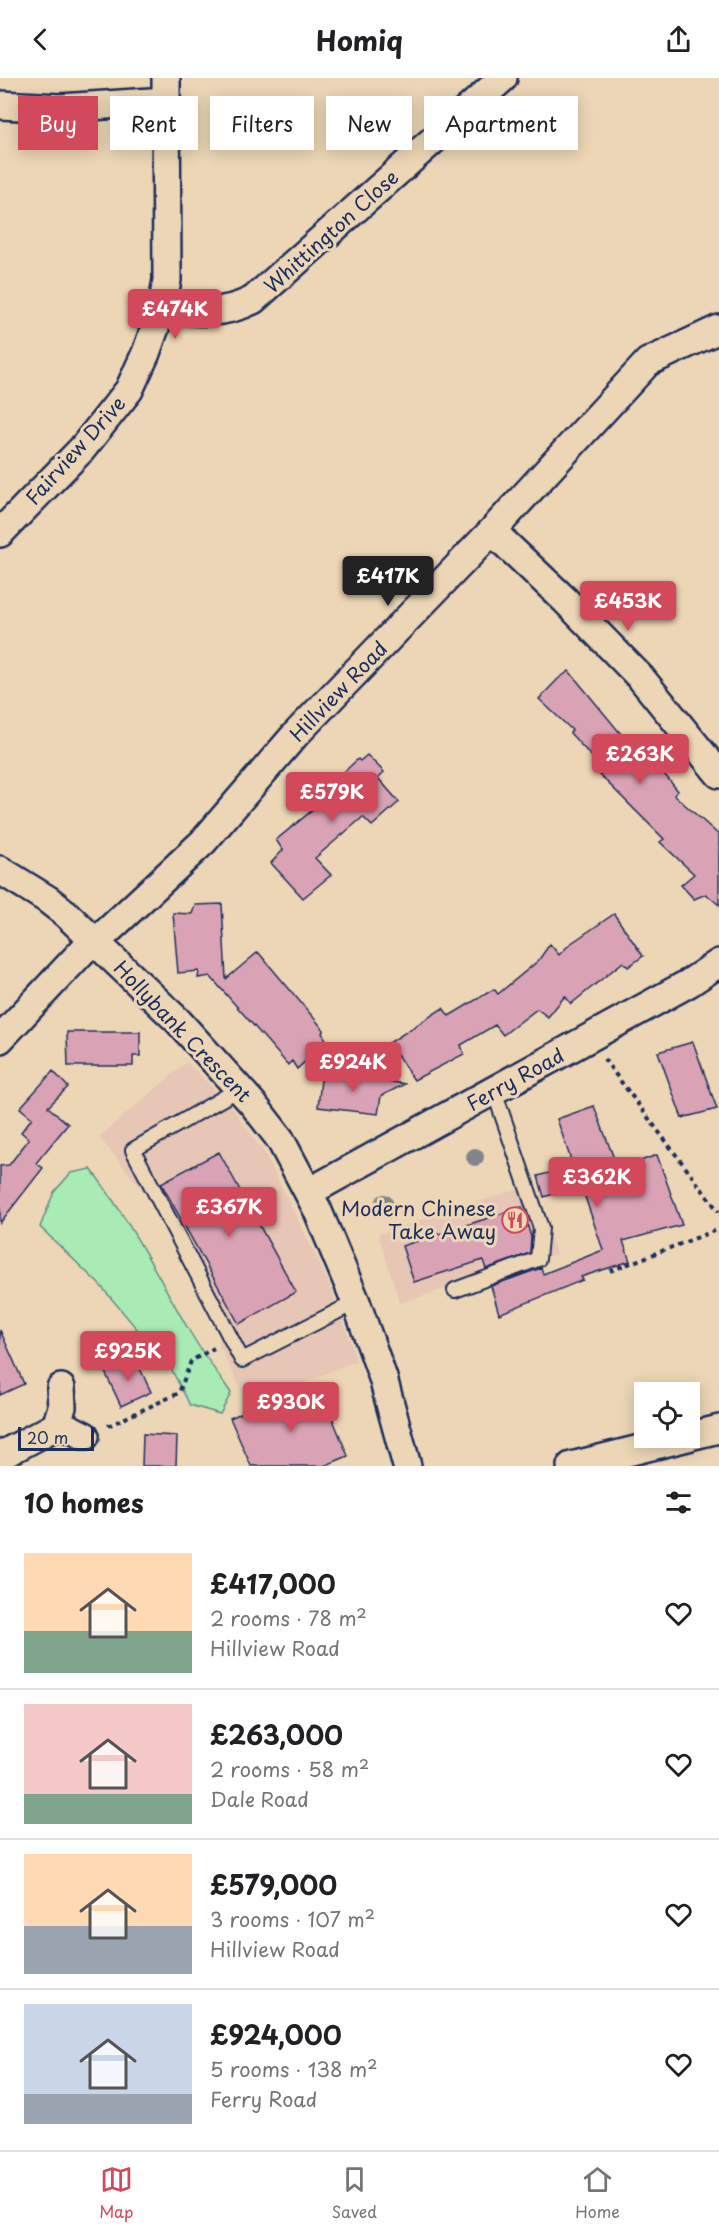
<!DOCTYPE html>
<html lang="en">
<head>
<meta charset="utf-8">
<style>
  :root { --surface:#fff; --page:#f2f2f2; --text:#202124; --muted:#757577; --line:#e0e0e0; --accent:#d1495b }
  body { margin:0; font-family:"Playpen Sans",sans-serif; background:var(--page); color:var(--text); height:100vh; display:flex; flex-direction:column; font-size:22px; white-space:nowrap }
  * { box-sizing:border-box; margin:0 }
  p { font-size:20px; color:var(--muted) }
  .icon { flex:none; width:33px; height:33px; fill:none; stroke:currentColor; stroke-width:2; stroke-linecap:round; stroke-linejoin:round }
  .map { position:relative; height:1388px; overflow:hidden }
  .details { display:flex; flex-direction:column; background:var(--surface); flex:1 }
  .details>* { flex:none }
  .guide { position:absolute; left:18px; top:18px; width:684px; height:54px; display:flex; gap:12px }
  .controls { position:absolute; left:634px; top:1304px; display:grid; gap:12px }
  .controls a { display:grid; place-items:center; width:66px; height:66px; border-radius:0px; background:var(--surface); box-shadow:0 3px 15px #0003; font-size:30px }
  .scale { position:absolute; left:18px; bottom:15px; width:76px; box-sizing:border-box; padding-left:6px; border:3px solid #1b2f5e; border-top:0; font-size:16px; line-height:21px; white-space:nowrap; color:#1b2f5e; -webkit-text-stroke:4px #ecd6b5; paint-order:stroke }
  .price { position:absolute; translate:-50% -51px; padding:0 14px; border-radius:6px; background:var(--accent); color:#fff; font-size:20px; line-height:39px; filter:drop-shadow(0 2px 3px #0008) }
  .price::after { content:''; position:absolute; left:50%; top:36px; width:18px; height:14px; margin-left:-9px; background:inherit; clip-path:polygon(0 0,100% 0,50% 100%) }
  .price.active { background:#222; color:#fff }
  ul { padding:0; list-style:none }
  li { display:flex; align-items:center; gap:18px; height:150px; padding:0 24px }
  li+li { border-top:2px solid var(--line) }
  li span { display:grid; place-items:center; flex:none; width:168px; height:120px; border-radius:0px; color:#555 }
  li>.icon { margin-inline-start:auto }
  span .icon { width:72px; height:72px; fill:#fffc; stroke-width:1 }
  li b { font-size:26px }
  h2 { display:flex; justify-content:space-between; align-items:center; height:72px; padding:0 24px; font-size:26px }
  .tag { padding:0 21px; border-radius:0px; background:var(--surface); box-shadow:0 3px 15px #0003; font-size:21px; line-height:54px }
  .tag.active { background:var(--accent); color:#fff }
  header { display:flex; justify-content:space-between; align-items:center; height:78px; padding:0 24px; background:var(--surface); font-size:27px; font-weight:700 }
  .tabs { display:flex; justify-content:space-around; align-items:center; height:84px; border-top:2px solid var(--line); background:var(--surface); font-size:16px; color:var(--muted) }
  .tabs a { display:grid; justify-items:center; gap:3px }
  .tabs .active { color:var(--accent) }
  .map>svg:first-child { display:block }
  .built { fill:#e7c6b5 }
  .green { fill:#a8ebb4; stroke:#628d89; stroke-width:1.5 }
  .building { fill:#daa2b5; stroke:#1b2f5e; stroke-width:1.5 }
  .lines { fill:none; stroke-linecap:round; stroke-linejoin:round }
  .lane-casing { stroke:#1b2f5e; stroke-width:18 }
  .street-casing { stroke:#1b2f5e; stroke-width:32 }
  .path { stroke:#1b2f5e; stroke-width:4; stroke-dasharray:4.5 4.5; stroke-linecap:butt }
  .lane { stroke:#ecd6b5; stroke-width:14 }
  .street { stroke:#ecd6b5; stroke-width:27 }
  .tree { fill:#81858a }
  .labels { text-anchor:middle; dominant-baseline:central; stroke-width:6; stroke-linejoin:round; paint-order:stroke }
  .street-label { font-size:20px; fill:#1b2f5e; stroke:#ecd6b5 }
  .poi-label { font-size:20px; fill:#1b2f5e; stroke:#ecd6b5; text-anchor:end }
</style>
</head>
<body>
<header><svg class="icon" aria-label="back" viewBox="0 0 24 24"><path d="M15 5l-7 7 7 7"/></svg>Homiq<svg class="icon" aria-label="share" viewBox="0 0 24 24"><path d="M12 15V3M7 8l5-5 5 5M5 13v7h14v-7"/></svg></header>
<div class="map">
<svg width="719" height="1388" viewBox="0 0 719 1388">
  <rect width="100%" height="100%" fill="#ecd6b5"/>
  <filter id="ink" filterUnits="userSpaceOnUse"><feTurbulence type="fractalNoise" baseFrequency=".0167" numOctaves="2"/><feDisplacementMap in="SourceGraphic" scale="12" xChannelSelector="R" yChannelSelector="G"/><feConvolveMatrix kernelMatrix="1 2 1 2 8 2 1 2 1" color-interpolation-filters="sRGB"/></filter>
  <g filter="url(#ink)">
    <path class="built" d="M187,984L231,1028L265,1076L328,1202L357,1282L250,1329L218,1265L222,1257L146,1116L99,1059Z
      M534,1106L556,1176L400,1225L378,1156Z"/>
    <path class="green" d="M91,1091C128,1140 157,1196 187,1249C200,1272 216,1293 231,1315L220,1336L190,1327L166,1281L142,1257L101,1208L40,1149L54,1114L71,1095Z"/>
    <path class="building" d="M569,593L630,667L632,665L665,697L678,713L674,717L719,757V827L706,816L694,821L681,807L694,796L660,764L664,761L599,696L604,692L570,655L572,652L539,621L558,601Z
      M367,677L384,694L378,700L399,724L372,748L363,739L315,780L331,797L303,820L271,785L283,772L276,762L315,730L311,724L358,681L360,683Z
      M222,826L226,901L258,874L324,952L322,955L327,963L297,991L292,983L288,987L210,898L198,900L199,893L178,895L173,835L192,836L195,827Z
      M614,836L643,878L628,889L623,884L571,926L565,918L548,939L537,931L503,957L495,947L461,967L464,976L414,1002L389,965L443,930L449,938L494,911L498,916L538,883L550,866L559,877L570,866Z
      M67,954H140V978H133V988H68Z
      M693,964L717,1031L682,1040L658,974Z
      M53,993L68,1009L48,1029L68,1046L36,1085L43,1090L0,1145V1088L9,1087L29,1061L21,1054L32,1040L20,1030Z
      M322,993L405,1006L381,1018L378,1036L318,1029Z
      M594,1028L618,1091L657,1077L682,1147L623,1163L630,1183L581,1199L583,1202L499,1236L491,1208L541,1190L543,1196L603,1172L581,1107L544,1119L538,1098L573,1088L557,1041Z
      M219,1074L296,1214L239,1246L161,1105Z
      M522,1129L531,1159L530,1175L486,1191L483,1182L414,1204L402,1168Z
      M0,1252L24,1306L0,1317Z
      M135,1280L151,1314L121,1328L105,1294Z
      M319,1308L348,1378L324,1388H251L230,1340L251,1331L254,1336Z
      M143,1356L177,1358L176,1388H142Z"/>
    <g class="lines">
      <g class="lane-casing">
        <path id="lane" d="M239,1011L133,1072L242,1282L356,1224
          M455,1212L538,1181L541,1150L494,1013"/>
      </g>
      <g class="street-casing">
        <path id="street" d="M0,27L60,30L166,23
          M162,230C197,234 221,238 253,222L503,0
          M492,453L565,522L641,600L719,696
          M0,455L82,371L129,312L146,275L162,230L167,202L166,0
          M0,792L47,821L65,835L178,943L253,1026L280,1061L317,1131L356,1224L383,1300L407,1388
          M96,864L203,764L295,657L492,453L648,284L719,251
          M0,961L93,862
          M309,1114L689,905L719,885
          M56,1348L62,1329L61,1310
          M690,1358L719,1351
          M0,1378L56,1348L71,1351L85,1358
          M571,1388L688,1359"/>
      </g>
      <path class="path" d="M604,981L719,1134
        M610,1193L719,1151
        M108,1348L179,1315L191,1283L214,1270"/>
      <use href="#lane" class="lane"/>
      <use href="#street" class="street"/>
    </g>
    <g class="tree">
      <circle cx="475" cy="1079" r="9"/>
      <circle cx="384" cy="1125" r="9"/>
    </g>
  </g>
  <defs>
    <g id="restaurant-ring" transform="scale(1.35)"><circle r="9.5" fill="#ecd6b5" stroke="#d1495b" stroke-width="1.5"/><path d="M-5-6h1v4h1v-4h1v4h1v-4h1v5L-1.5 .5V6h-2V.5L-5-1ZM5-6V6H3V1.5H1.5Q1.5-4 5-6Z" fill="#d1495b"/></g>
  </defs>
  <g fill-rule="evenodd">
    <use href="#restaurant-ring" x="515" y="1142"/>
  </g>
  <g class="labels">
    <g class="street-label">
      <text transform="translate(331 153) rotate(-42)">Whittington Close</text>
      <text transform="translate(75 372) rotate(-48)">Fairview Drive</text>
      <text transform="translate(338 613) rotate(-46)">Hillview Road</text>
      <text transform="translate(183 953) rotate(46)">Hollybank Crescent</text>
      <text transform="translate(515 1001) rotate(-29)">Ferry Road</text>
    </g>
    <g class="poi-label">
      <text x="496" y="1130">Modern Chinese<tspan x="496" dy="23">Take Away</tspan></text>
    </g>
  </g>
</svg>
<div class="controls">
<a><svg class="icon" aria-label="locate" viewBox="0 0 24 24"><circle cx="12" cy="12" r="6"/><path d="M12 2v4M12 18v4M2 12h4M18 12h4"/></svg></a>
</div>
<div class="scale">20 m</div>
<b class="price" style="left:175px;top:262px">£474K</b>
<b class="price active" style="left:388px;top:529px">£417K</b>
<b class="price" style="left:628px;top:554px">£453K</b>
<b class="price" style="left:640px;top:707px">£263K</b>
<b class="price" style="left:332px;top:745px">£579K</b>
<b class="price" style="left:353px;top:1015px">£924K</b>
<b class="price" style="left:597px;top:1130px">£362K</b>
<b class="price" style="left:229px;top:1160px">£367K</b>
<b class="price" style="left:128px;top:1304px">£925K</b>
<b class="price" style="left:291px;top:1355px">£930K</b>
<div class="guide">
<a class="tag active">Buy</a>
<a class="tag">Rent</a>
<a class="tag">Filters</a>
<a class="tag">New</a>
<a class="tag">Apartment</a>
</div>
</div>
<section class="details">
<h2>10 homes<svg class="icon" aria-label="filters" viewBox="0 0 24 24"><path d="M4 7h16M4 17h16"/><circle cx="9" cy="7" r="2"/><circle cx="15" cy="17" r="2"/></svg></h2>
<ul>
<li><span style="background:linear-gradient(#ffd9b3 65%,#7fa58c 0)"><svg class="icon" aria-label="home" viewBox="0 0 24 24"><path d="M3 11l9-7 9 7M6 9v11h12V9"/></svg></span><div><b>£417,000</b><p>2 rooms · 78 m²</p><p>Hillview Road</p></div><svg class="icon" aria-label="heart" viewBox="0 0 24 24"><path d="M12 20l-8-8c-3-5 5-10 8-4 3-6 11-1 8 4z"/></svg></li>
<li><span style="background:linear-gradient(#f6c9c9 75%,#7fa58c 0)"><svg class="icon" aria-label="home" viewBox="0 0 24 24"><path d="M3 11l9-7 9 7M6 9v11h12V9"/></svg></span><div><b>£263,000</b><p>2 rooms · 58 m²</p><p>Dale Road</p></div><svg class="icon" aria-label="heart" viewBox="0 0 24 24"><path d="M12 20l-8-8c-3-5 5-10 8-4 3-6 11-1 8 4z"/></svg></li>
<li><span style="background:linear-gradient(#ffd9b3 60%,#9aa5b1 0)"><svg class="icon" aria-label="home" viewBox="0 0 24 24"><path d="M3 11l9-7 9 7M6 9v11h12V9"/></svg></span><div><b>£579,000</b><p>3 rooms · 107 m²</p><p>Hillview Road</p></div><svg class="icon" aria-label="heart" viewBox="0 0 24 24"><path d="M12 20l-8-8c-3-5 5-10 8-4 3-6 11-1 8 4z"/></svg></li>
<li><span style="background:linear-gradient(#c9d6e8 75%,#9aa5b1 0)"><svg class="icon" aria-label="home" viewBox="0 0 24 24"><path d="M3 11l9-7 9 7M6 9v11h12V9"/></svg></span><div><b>£924,000</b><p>5 rooms · 138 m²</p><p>Ferry Road</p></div><svg class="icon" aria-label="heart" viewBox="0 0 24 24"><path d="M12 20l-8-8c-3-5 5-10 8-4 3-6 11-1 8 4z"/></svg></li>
</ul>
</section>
<nav class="tabs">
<a class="active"><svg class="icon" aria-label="map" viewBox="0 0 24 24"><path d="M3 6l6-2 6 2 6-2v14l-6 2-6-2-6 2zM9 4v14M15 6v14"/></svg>Map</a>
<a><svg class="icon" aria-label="saved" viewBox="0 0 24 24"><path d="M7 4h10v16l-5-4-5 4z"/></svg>Saved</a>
<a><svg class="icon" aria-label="home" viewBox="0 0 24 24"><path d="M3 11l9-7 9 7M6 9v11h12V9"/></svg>Home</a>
</nav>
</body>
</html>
